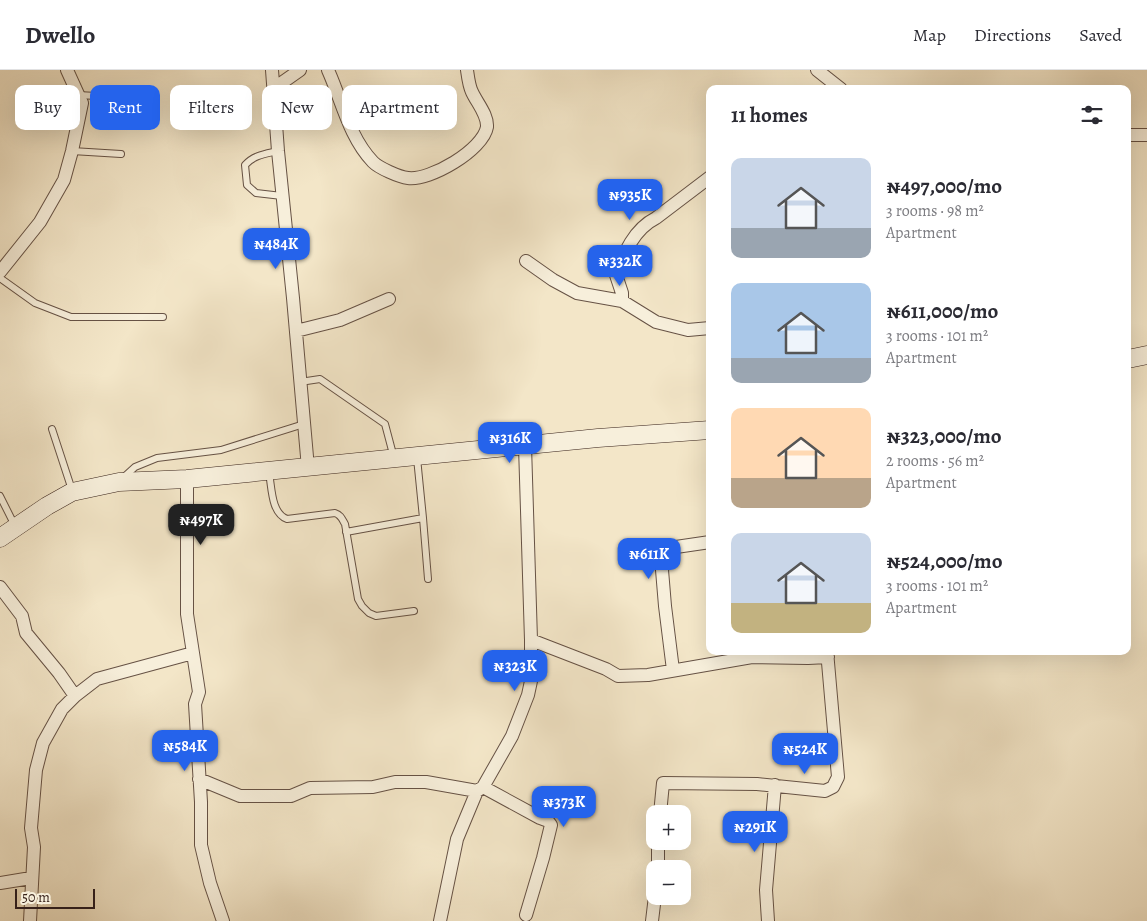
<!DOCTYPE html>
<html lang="en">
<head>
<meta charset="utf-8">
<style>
  :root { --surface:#fff; --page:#f7f7f7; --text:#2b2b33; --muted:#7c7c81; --line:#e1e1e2; --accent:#2563eb }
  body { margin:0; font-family:Alegreya,serif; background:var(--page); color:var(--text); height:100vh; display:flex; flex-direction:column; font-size:19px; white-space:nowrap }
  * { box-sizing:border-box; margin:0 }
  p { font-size:16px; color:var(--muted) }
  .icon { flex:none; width:28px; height:28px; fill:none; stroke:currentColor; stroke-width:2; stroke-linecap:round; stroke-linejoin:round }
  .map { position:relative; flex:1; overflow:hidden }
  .details { position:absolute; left:706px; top:15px; width:425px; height:570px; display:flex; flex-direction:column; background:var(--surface); border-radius:10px; box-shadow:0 5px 20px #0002 }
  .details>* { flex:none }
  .hud { position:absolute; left:15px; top:15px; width:475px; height:45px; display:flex; gap:10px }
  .fabs { position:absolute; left:646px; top:735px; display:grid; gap:10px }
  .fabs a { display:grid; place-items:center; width:45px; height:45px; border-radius:10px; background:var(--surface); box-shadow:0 5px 20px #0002; font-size:25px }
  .scale { position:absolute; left:15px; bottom:12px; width:80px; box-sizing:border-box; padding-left:5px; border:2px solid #372119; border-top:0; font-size:14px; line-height:18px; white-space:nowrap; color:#372119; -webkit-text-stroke:4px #f7efdb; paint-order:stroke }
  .price { position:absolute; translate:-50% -42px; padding:0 11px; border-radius:10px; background:var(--accent); color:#fff; font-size:16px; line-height:32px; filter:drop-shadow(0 1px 2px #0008) }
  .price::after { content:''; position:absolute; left:50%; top:30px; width:15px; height:11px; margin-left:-8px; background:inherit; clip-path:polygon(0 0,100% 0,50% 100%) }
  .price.on { background:#222; color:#fff }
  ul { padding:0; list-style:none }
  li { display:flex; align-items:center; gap:15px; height:125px; padding:0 25px }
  li span { display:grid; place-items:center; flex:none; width:140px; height:100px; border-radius:10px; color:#555 }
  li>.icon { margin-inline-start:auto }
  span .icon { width:60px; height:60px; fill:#fffc; stroke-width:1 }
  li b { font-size:21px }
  h2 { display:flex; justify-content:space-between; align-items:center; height:60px; padding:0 25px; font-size:21px }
  .tag { padding:0 18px; border-radius:10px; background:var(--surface); box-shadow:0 5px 20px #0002; font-size:18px; line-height:45px }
  .tag.on { background:var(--accent); color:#fff }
  header { display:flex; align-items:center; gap:30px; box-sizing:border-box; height:70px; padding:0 25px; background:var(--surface); border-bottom:1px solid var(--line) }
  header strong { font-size:24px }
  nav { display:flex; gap:28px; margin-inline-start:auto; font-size:18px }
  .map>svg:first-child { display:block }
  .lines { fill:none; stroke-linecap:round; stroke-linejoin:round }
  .lane-casing { stroke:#665245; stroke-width:8 }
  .street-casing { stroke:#665245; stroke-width:14 }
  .secondary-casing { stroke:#372119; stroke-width:19 }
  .lane { stroke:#f7efdb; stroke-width:6 }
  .street { stroke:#f7efdb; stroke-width:12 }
  .secondary { stroke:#f7efdb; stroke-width:18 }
</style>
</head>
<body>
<header>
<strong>Dwello</strong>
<nav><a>Map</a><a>Directions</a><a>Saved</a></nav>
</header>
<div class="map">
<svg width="1147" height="851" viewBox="0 0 1147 851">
  <rect width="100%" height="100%" fill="#f3e6c8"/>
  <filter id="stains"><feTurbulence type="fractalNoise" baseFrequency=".004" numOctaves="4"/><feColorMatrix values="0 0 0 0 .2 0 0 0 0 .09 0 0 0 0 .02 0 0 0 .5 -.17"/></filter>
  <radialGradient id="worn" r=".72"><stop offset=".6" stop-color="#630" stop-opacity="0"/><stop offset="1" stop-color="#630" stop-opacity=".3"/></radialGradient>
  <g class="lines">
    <g class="lane-casing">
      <path id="lane" d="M78,25L151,29
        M72,81L121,84
        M278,81C265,84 254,85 245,95L247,115L256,123L282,126
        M0,208L35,233L71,247H163
        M300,312L320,309L385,354L394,388
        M52,359L72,420
        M269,403C272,418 271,443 287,449L335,443C341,445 342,449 345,454L358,529L362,536L369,543L376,546L414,541
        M124,407L135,397L157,388L221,380L304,354
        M0,426L15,456
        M423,448L428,509
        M346,462L423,448L417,388"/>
    </g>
    <g class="street-casing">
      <path id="street" d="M272,0L278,81L293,228L308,398
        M328,0C342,31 349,67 373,92C379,98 399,107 408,108C430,111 483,80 487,57C488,45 477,33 472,22C469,16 468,7 467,0
        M817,0L841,19
        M273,19L300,0
        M1128,65H1147
        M526,191L553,210L577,223L622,231L656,252L688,260L710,258
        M0,202L40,152L64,110L72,81L82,33L67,0
        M622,231V223L616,205C624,183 634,159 656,148L710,107
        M296,261L340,250L389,229
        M187,409V544L199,622L195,634L201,732V775L210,813L223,851
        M0,517L22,546L26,563L59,603L75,626
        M531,570L606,599L618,606L648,605L752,587L808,588L828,587
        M673,600L665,536L662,500L667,484L676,477L710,472
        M199,709L240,726H291L310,718L373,717L395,712H426L477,721
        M483,717L540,748L548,751L551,755L543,788L526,845
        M660,744L663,713L757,714L825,721L833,717L838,707L827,581
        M658,799V771
        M0,813L31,808
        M30,851L34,777L31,758L36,700L43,673L62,639L75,626L97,609L193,583
        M440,851L457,769L477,721L483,717L512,666L528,625L531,611V570L525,376
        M652,851L655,826
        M768,851L766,820L775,715"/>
    </g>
    <g class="secondary-casing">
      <path id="secondary" d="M1128,289L1147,285
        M0,468L47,436L72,422L119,412L187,409L598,368L710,360"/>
    </g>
    <use href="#lane" class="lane"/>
    <use href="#street" class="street"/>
    <use href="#secondary" class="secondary"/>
  </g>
  <rect width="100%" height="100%" filter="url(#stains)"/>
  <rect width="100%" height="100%" fill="url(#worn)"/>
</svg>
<div class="fabs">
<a>+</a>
<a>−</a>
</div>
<div class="scale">50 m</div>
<b class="price" style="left:630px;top:151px">₦935K</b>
<b class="price" style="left:276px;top:200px">₦484K</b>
<b class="price" style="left:620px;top:217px">₦332K</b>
<b class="price" style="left:510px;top:394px">₦316K</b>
<b class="price on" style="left:201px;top:476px">₦497K</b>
<b class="price" style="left:649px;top:510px">₦611K</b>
<b class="price" style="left:515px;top:622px">₦323K</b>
<b class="price" style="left:185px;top:702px">₦584K</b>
<b class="price" style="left:805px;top:705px">₦524K</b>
<b class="price" style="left:564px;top:758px">₦373K</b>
<b class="price" style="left:755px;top:783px">₦291K</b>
<div class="hud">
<a class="tag">Buy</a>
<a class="tag on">Rent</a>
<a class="tag">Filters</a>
<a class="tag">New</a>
<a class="tag">Apartment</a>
</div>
<section class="details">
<h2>11 homes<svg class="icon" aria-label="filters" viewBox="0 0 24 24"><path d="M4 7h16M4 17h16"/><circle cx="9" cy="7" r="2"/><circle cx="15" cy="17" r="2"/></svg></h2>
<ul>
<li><span style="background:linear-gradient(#c9d6e8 70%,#9aa5b1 0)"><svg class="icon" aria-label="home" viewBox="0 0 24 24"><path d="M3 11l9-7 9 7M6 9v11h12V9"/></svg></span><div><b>₦497,000/mo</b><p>3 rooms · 98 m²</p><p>Apartment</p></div></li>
<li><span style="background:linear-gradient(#a9c7e8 75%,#9aa5b1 0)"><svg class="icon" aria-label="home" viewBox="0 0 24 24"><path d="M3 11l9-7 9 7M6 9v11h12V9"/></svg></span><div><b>₦611,000/mo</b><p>3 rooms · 101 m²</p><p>Apartment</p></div></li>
<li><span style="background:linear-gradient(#ffd9b3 70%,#b9a48a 0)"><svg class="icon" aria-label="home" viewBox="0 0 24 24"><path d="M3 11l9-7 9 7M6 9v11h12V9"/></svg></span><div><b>₦323,000/mo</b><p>2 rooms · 56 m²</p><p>Apartment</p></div></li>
<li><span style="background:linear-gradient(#c9d6e8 70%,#c2b280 0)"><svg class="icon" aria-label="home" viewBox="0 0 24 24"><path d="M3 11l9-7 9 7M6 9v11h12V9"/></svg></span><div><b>₦524,000/mo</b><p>3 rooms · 101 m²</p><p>Apartment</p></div></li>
</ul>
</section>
</div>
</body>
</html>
